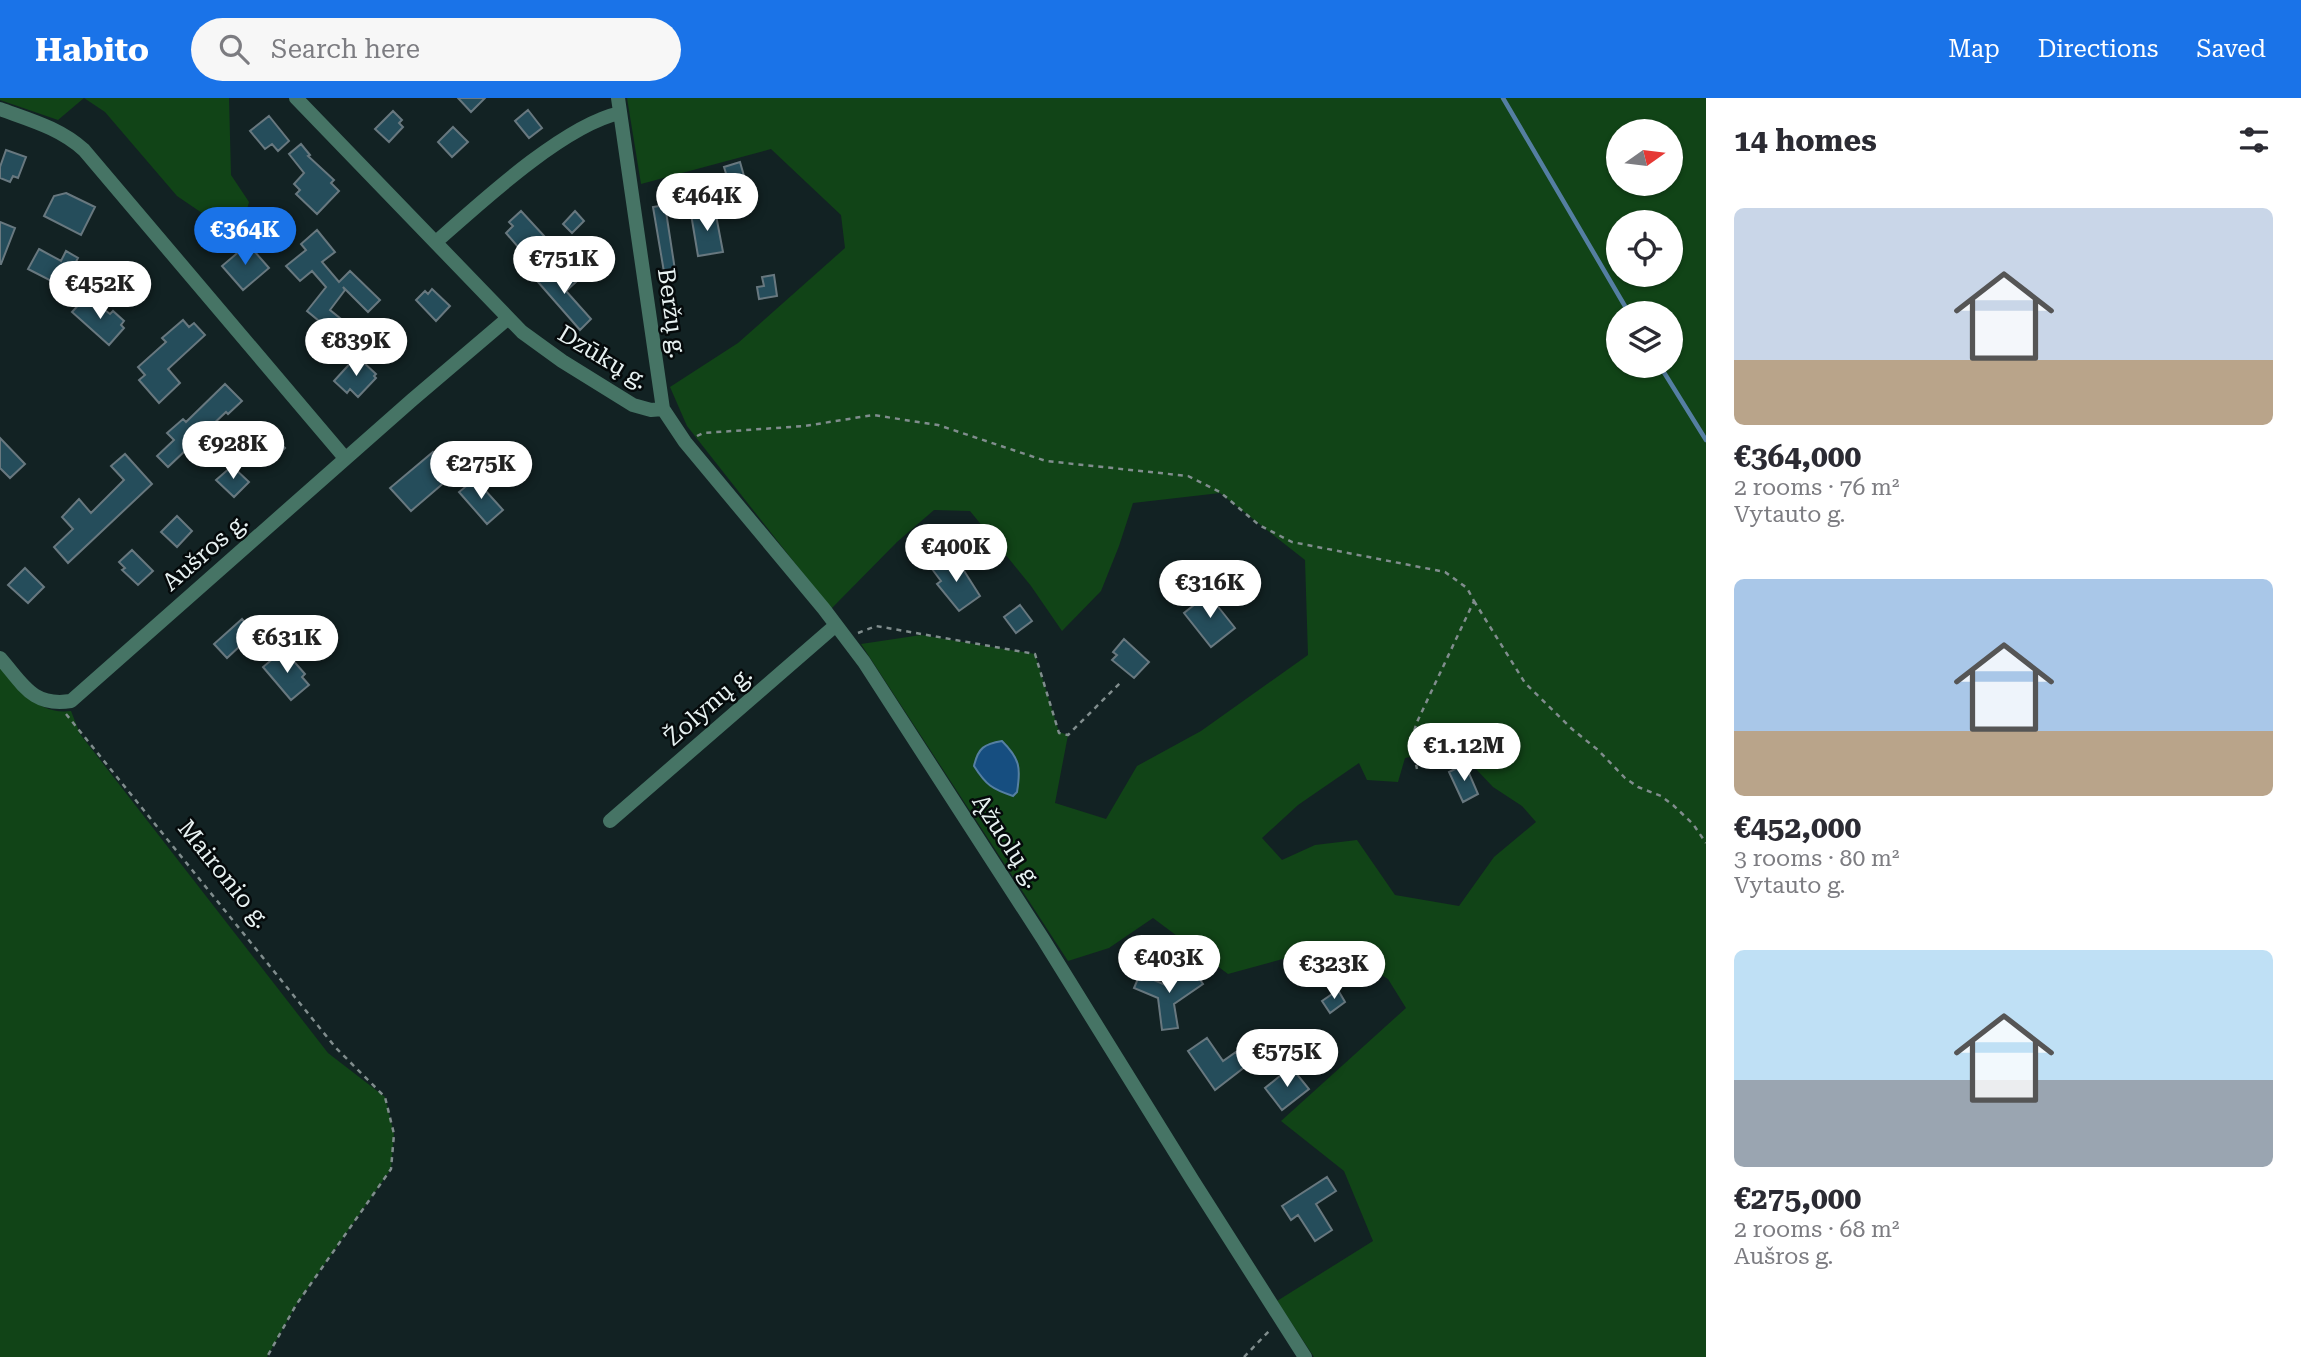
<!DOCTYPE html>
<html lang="en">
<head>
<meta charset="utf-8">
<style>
  :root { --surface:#fff; --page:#f7f7f7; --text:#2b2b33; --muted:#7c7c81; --accent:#1a73e8 }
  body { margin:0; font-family:"Roboto Serif",serif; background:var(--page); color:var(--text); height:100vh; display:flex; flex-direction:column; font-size:26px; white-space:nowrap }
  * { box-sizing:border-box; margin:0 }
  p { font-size:23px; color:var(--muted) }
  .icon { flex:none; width:38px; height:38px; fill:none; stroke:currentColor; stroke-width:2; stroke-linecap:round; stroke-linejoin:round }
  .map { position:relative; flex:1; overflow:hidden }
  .panel { display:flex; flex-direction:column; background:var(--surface); width:595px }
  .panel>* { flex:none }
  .needle { width:46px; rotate:76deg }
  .controls { position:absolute; left:1606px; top:21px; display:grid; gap:14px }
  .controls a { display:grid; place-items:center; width:77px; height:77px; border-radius:50%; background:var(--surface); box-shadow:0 2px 5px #0004; font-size:35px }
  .price { position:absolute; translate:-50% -60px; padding:0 16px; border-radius:24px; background:#fff; color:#222; font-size:23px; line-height:46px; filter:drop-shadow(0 2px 4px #0008) }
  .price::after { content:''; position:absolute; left:50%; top:42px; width:21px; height:16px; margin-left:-10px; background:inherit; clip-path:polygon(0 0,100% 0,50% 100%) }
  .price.on { background:var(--accent); color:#fff }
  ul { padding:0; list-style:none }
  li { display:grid; align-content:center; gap:14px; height:371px; padding:0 28px }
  li span { display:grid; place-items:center; height:217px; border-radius:10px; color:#555 }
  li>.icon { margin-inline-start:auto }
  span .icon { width:126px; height:126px; fill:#fffc; stroke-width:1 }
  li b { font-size:30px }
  h2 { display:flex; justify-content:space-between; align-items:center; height:84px; padding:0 28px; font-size:30px }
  header { display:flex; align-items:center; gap:42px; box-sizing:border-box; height:98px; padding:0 35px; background:var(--accent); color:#fff }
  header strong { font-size:33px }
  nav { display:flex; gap:38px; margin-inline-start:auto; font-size:24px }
  .search { width:490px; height:63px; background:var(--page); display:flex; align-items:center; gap:18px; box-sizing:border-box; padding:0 24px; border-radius:38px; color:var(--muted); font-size:26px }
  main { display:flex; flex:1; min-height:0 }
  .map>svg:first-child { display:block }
  .green { fill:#114417; fill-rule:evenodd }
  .water { fill:#164e80; stroke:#557fa2; stroke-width:2 }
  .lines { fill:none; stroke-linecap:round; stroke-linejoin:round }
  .stream { stroke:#557fa2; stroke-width:4.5 }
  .building { fill:#254d5b; stroke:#68787f; stroke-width:2 }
  .path { stroke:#808d8d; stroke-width:2.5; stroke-dasharray:5 5; stroke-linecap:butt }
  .minor { stroke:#467465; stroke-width:14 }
  .labels { text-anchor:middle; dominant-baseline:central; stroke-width:5; stroke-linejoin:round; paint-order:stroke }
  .street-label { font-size:24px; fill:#e7f1f1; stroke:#050a0b }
</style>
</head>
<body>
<header>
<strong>Habito</strong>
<div class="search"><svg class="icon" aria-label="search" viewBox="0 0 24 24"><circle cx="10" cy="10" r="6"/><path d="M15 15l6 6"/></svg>Search here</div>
<nav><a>Map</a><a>Directions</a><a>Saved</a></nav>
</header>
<main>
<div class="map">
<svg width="1706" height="1259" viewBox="0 0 1706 1259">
  <rect width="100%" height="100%" fill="#122223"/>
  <path class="green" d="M0,0H229L231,77L249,104L244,123L224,130L177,98L105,14L84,0L58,22L0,2Z
    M627,0H1706V1259H1314L1277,1203L1373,1143L1344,1073L1281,1023L1406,910L1388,881L1334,847L1228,876L1153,820L1109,850L1068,863L861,546L921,537L1035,556L1059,634L1068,637L1055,705L1106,721L1137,668L1201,633L1308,557L1305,462L1220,395L1133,405L1119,448L1101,493L1062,533L1031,488L970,413L934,412L897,444L831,511L687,328L670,289L738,245L845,150L841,117L771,51L641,86ZM1619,33H1671V86H1619ZM1619,124H1671V177H1619ZM1619,215H1671V268H1619ZM1456,650L1493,689L1522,708L1536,724L1494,759L1459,808L1395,797L1357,742L1315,747L1282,762L1262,740L1298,707L1359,665L1367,682L1398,684L1405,660Z
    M0,568C22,591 36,617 71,613L80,636L328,955L385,999L394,1036L391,1071L296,1207L267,1259H0Z"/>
  <path class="water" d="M1002,643C1020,661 1021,670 1017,694L1013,698C992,691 986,687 974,668C978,650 984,646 1002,643Z"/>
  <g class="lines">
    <path class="stream" d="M1503,0L1629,215
      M1660,268L1706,342"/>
  </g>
  <path class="building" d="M458,0H485L471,14Z
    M528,12L542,30L529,40L515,23Z
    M393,13L402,22L399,25L403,29L389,44L375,31Z
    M269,18L289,43L278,53L272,46L265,51L250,33Z
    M453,29L468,44L452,59L438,44Z
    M301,46L310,57L308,58L334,82L331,85L339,93L317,116L296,96L300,92L294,86L304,75L289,56Z
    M6,52L26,59L18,80L13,78L10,84L0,80V69Z
    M740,64L744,78L728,82L724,69Z
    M66,95L95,109L81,137L44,118L54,98Z
    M665,107L675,172L664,174L653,109Z
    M715,112L723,154L698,158L691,116Z
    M521,113L545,139L525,157L506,135L513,128L509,124Z
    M575,113L584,123L572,135L563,126Z
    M0,124L15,130L1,166H0Z
    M317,132L335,154L322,164L339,184L350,173L380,202L368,214L343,189L345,192L330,212L346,225L336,237L307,213L326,189L312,173L300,183L286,168L306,152L301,146Z
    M248,146L269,170L243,192L222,168Z
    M39,151L61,163L66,153L78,160L63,189L28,171Z
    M134,169L147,184L127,203L114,188Z
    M554,169L562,177L565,173L576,184L566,193L591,221L580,232L538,184Z
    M774,177L777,198L759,201L757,189L764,188L762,179Z
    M432,191L450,208L436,223L416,202L425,193L428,196Z
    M84,201L97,212L101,209L110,216L113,213L124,223L121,227L124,230L109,247L72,214Z
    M183,222L189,229L194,225L205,237L168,271L180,285L159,305L139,282L145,277L138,269L166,244L162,240Z
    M355,260L361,266L363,264L376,276L374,278L376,280L358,299L350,291L347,295L334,283Z
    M225,286L242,303L228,316L226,314L168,369L157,358L174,342L167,335L183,321L186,324Z
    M266,329L285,350L271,364L255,348L259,344L255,340Z
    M0,340L25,366L10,380L0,370Z
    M433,354L453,377L411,413L390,390Z
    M125,356L152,386L68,465L54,449L73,431L62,419L79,401L91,415L124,382L111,368Z
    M232,368L249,384L234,399L216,382Z
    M475,381L503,412L487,426L459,394Z
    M177,418L192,433L177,449L161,434Z
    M132,452L153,473L138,487L122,472L125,470L119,464Z
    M950,458L959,470L961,468L980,498L959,513L937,486L941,483L932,471Z
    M25,470L44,489L28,505L8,487Z
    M1208,496L1235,530L1211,549L1184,515Z
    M1020,507L1032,523L1016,535L1004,519Z
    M242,521L254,535L227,560L214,546Z
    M1124,541L1149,564L1134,580L1112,562L1117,557L1113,554Z
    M281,554L288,563L291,560L305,576L302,579L309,587L291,602L263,569Z
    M1465,666L1478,696L1463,704L1449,674Z
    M1192,870L1203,886L1174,906L1178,930L1162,932L1158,900L1134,890L1140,876L1168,888Z
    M1338,892L1345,904L1330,915L1322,903Z
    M1207,940L1223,963L1236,954L1246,968L1215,992L1188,953Z
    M1291,969L1309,991L1282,1012L1265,990Z
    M1327,1079L1336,1093L1316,1106L1332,1132L1315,1143L1298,1117L1291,1122L1282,1108Z"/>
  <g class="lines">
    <path class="path" d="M697,338L703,335L805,328L873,317L938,327L1046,363L1188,378L1220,394L1259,427L1292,444L1445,474L1467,490L1474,503L1417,624L1411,643L1417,671
      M1474,503L1525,585L1572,631L1598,652L1625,680L1638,689L1661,698L1673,707L1693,726L1706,745
      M858,535L876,528L1035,556L1059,635L1068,637L1121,584
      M66,616L336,950L385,999L394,1036L391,1071L296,1207L267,1259
      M1244,1259L1271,1231"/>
    <path class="minor" d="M296,0L522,234L562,263L633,307L651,312L663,311
      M618,0L663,311L685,344L824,511L864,564L1043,841L1193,1083L1305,1259
      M0,11C30,22 60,30 84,52L345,360
      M436,144C480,105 564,27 620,15
      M0,560C23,586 32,609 71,603L412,302L507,221
      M610,723L836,527"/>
  </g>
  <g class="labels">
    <g class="street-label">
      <text transform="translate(672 215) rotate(82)">Beržų g.</text>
      <text transform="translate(603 259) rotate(31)">Dzūkų g.</text>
      <text transform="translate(205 454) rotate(-41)">Aušros g.</text>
      <text transform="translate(708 608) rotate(-41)">Žolynų g.</text>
      <text transform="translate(1007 743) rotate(57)">Ąžuolų g.</text>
      <text transform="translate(224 776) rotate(51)">Maironio g.</text>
    </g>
  </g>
</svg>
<div class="controls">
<a><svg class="needle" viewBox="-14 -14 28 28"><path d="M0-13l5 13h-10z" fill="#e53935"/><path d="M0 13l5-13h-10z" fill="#7c7c81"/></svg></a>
<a><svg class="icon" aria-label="locate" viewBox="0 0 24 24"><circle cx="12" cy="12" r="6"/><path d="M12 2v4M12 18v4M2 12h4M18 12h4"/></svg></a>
<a><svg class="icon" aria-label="layers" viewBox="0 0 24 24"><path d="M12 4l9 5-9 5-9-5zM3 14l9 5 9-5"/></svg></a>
</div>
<b class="price" style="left:707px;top:135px">€464K</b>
<b class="price on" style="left:245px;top:169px">€364K</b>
<b class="price" style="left:564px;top:198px">€751K</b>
<b class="price" style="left:100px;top:223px">€452K</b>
<b class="price" style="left:356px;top:280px">€839K</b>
<b class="price" style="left:233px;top:383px">€928K</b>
<b class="price" style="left:481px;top:403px">€275K</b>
<b class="price" style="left:956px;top:486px">€400K</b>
<b class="price" style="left:1210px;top:522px">€316K</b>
<b class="price" style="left:287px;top:577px">€631K</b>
<b class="price" style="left:1464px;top:685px">€1.12M</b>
<b class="price" style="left:1169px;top:897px">€403K</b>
<b class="price" style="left:1334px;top:903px">€323K</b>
<b class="price" style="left:1287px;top:991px">€575K</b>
</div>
<section class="panel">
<h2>14 homes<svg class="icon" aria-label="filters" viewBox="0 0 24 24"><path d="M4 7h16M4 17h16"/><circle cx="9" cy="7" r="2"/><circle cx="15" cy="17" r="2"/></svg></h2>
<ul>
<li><span style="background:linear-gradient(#c9d6e8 70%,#b9a48a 0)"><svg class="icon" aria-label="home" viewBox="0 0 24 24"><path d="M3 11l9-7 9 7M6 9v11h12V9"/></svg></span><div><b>€364,000</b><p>2 rooms · 76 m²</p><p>Vytauto g.</p></div></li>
<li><span style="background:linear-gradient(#a9c7e8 70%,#b9a48a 0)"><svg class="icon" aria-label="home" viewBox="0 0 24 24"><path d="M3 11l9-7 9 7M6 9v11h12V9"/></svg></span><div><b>€452,000</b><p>3 rooms · 80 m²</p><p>Vytauto g.</p></div></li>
<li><span style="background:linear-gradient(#bfe0f5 60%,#9aa5b1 0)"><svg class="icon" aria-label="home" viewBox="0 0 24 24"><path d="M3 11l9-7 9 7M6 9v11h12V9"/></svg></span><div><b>€275,000</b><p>2 rooms · 68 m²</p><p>Aušros g.</p></div></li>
</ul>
</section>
</main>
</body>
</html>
